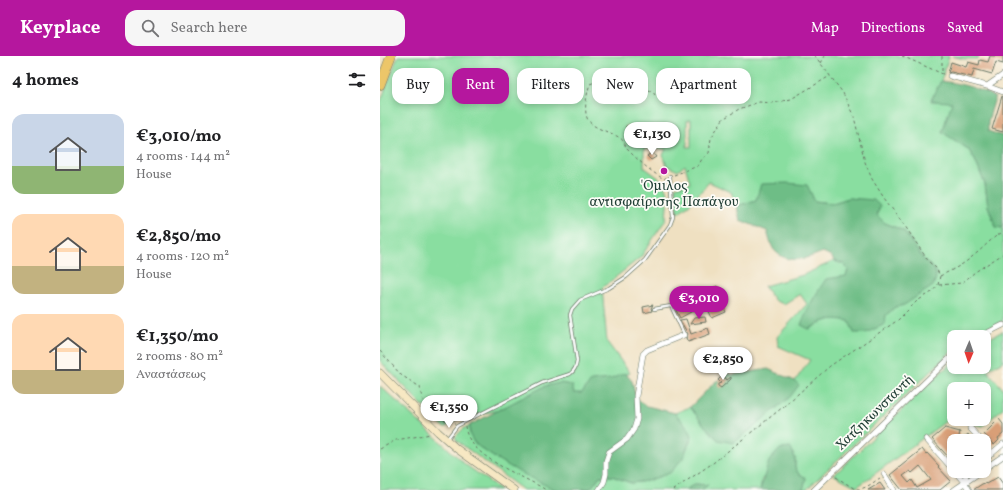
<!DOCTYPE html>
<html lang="en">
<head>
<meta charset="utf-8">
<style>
  :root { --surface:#fff; --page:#f6f6f6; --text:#202124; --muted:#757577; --accent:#b5179e }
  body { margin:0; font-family:Vollkorn,serif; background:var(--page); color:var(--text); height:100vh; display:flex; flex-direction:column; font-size:15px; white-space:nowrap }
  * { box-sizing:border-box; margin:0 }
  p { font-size:13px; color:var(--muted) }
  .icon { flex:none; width:22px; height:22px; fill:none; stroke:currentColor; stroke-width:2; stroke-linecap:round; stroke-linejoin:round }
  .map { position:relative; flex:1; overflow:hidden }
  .sheet { display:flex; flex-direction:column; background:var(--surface); width:380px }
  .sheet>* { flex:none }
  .hud { position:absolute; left:12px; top:12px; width:380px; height:36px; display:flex; gap:8px }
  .needle { width:26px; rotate:182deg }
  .buttons { position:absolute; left:567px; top:274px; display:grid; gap:8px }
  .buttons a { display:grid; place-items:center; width:44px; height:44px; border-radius:8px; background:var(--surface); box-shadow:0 2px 6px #0003; font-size:20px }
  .price { position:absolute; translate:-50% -34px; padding:0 9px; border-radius:14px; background:#fff; color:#222; font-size:13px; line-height:26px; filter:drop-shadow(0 1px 2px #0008) }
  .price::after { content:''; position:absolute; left:50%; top:24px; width:12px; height:9px; margin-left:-6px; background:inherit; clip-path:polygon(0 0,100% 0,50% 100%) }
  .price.current { background:var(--accent); color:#fff }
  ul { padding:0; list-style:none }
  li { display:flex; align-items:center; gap:12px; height:100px; padding:0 12px }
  li span { display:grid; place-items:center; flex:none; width:112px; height:80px; border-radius:12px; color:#555 }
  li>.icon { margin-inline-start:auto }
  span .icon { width:48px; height:48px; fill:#fffc; stroke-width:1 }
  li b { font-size:17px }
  h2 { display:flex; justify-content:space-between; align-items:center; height:48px; padding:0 12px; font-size:17px }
  .pill { padding:0 14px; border-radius:12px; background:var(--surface); box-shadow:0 2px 6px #0003; font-size:14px; line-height:36px }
  .pill.current { background:var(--accent); color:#fff }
  header { display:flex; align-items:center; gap:24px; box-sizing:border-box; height:56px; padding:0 20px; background:var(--accent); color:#fff }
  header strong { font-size:19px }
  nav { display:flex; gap:22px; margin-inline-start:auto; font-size:14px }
  .search { width:280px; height:36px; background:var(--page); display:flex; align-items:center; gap:10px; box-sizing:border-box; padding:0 14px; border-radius:12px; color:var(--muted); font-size:15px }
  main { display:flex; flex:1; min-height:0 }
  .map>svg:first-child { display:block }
  .green { fill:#89dea0; stroke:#548e6a; fill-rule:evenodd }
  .forest { fill:#6ebd86; stroke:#467d5d }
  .building { fill:#d99f77; fill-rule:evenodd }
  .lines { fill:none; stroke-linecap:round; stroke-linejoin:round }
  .lane-casing { stroke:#687665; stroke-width:4 }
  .street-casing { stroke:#687665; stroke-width:6 }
  .secondary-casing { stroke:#687665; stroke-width:8 }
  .highway-casing { stroke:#687665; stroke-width:10 }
  .path { stroke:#687665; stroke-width:1; stroke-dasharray:3 3; stroke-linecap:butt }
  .lane { stroke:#fff; stroke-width:2.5 }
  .street { stroke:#fff; stroke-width:5 }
  .secondary { stroke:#f7e8c3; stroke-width:7 }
  .highway { stroke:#ecc669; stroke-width:9 }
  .poi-dot { fill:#b5179e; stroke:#fdfcf7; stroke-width:1.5 }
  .labels { text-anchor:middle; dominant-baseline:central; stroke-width:3.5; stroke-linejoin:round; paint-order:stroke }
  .poi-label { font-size:14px; fill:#1f3d34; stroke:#fdfcf7 }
  .street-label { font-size:14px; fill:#1f3d34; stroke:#fdfcf7 }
</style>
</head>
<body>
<header>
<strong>Keyplace</strong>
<div class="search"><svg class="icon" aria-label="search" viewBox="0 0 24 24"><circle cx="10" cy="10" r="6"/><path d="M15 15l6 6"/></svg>Search here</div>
<nav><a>Map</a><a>Directions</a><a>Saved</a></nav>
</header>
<main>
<section class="sheet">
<h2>4 homes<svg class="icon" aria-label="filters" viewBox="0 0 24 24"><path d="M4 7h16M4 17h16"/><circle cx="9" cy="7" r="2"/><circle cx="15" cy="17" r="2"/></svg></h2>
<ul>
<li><span style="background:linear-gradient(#c9d6e8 65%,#8fb573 0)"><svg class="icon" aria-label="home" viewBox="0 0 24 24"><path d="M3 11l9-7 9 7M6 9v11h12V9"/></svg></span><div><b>€3,010/mo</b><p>4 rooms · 144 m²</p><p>House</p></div></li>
<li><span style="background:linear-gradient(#ffd9b3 65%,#c2b280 0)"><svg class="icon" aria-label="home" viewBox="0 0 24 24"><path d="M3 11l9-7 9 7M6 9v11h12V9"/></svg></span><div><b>€2,850/mo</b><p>4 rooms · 120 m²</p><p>House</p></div></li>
<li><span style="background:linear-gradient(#ffd9b3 70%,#c2b280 0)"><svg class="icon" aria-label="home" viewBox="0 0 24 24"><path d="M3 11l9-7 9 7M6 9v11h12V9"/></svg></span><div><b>€1,350/mo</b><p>2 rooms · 80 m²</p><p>Αναστάσεως</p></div></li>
</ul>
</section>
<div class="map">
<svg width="623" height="434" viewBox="0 0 623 434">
  <rect width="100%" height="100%" fill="#fdfcf7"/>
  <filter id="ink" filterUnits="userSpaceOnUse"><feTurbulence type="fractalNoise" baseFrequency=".025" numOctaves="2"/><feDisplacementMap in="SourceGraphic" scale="8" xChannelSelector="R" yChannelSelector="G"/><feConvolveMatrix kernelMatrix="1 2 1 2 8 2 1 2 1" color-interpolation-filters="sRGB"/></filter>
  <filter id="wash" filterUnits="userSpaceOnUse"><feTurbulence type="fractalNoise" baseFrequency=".012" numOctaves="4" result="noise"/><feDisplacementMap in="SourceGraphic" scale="16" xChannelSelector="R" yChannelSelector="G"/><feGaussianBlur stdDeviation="0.9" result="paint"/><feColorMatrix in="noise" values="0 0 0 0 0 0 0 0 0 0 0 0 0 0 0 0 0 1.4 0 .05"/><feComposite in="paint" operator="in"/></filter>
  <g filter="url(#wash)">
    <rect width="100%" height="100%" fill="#efe0c1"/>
    <path class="green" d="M18,0H569L561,25L551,44L572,46L578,86L588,93L595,104L605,128L608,150L616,171H623V265L589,281H574V293L426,434H423L426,422L418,417L415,411V402L411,392L382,423L380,434H321L327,429L315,428L305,434H203L211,432L220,420H232L251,427L267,425L309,373L295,357L310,351L324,369L338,384L418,329L415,325L430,304L398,290L397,281L427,248L420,238L404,248L395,245L384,230L423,219L454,205L464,208L468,214L466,220L430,273L442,266L454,262L469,265L506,259L515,251L524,249L555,214L543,203L524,175L505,167L497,159L469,142L453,147L434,145L432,139L376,144L357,150L351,136L329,126L311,147L298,157L295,131L310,127L305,109L298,115L287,110L283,99L286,93H264V91V111L280,123L288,137L286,163L261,201L222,232L227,286L250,317L216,335L80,362L64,372L0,305V47ZM307,64H311V91H307Z
      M572,0H599L597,3H584Z
      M623,275V305L607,314L623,333V352L603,370L569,363L477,431L454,419L574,304V311H604V285ZM574,333H604V363H574Z
      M325 307a6 6 0 1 1 12 0a6 6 0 1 1-12 0Z
      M0,330L86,409L121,434H0Z
      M90,369L89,375L94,387L115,402L150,421L178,434H143L77,385L75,381L83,373Z"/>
    <path class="forest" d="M561,25C577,27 602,32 615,42L608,65V75L623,80V171L622,172L616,171L608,150L605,128L595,104L588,93L562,76L572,46L551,45Z
      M407,127L427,129L432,139L434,145L453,147L469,142L494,144L500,150L497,159L505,167L524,175L543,203L555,214L556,222L553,230L524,249L515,251L506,259L505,268L486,277H474L469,265C449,261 446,264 429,273L421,269C427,252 436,238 446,223L466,220L468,214L464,208L454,205L451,200L443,196C428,202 410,209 396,196C391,192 389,181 387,175L360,164L357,150L376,144L381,128Z
      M388,313L415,325L419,329L410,341L354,387L338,384L324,369L310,351L335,326L349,317L352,319Z
      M245,317L252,325L256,343L267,350L295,357L309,373L312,380L303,402L290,417L267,425L251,427L232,420H220L211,432C203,434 185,434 177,434C162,429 102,397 94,386C90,381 89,375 90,369L165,330L180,327L192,329L194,337H202L211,325L231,323Z
      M411,392L415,402V411L418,417L426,422L423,434H380L389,405L400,393Z
      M315,428L328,429L321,434H305Z"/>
    <g id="blocks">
      <path class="building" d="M610,0H623V8L616,6L612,18L594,13L592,21L571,16L568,17L571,6L586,11L588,6L599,9L600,4L608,6Z
        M622,40H623V76L612,73Z
        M246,70L261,71L260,80L246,78Z
        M272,96L276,101L271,104L267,100Z
        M337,230L341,236L335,239L339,247L341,246L346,256L332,262L321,238Z
        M314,245L318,252L300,262L296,254Z
        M273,249L271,252L272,255L264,257L263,251Z
        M325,261L326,266L310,268L314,262Z
        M306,263L311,278L328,272L330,278L308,286L306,282L308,278L300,264Z
        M343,319L347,324L351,321V323L341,332L338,330V328L341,327L338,324Z
        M619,363L623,368V378L618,382L619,384L614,389L604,378Z
        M565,372L580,376L578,385H574V402L571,404L552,383Z
        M588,378L594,385H580Z
        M542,393L546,398L547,397L559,410L558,411L571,425L560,434H522L510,419ZM540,410L551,424L537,432L532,424L529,427L523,420L530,415L532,417Z
        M618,421L623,428V434H593L602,428L605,427L606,428Z
        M500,427L505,434H488Z"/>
    </g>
  </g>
  <g filter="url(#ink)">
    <use href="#blocks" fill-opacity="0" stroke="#687665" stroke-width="1"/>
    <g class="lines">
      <g class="lane-casing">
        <path id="lane" d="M291,250L317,237
          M274,253L291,250L304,278
          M67,383L77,370L98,359L162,327L190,318C195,314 196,311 197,305L190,259L192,253L200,244L229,232L246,221L265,204L290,169L293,161L290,120"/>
      </g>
      <g class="street-casing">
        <path id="street" d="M570,20L607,30L623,36
          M607,30L623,19
          M599,281L623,269
          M590,372L602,385
          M546,383L585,427L589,434
          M604,388L612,397
          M604,404L623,388
          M604,413L623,400
          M504,418L514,434
          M585,427L586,417L590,415
          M219,434L224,426L226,418V405L229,396L247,383L254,373L257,363L256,340L263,298L267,294L304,279
          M434,434L574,298
          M574,434L602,415"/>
      </g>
      <g class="secondary-casing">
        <path id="secondary" d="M0,317L58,376L77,393L134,434"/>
      </g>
      <g class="highway-casing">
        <path id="highway" d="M0,29L11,0"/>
      </g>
      <path class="path" d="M522,0L565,19
        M562,0V17
        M441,7L445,0
        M275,39L273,36C254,27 230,19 210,28C207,36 203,56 208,64C215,74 230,75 240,82C244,84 245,91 248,94C259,105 271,116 284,123L287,121
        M294,119L318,110L322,103L329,97L331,82L343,63L359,53L379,46L394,47L411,43L450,20
        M560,220C572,214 583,209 593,200C604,192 611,182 623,176
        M559,229L582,227L595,216L623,198
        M0,295L21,319L40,331C41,336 41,342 44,346C50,357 64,365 75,368
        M85,370C88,402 143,419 166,434
        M0,393L16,384L51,378
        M456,421L475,433C485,434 492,427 500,422
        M293,434L333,407L403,351L450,310L518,264L537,245L552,236L558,229L560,220L556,212L549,206L525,170L504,142L492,123L485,106L474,61L463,37L435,0"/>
      <use href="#lane" class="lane"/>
      <use href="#street" class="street"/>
      <use href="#secondary" class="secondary"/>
      <use href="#highway" class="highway"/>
    </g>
  </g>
  <circle class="poi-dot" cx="284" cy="115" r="4"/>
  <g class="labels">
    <g class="poi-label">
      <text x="284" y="130">'Ομιλος<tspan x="284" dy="16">αντισφαίρισης Παπάγου</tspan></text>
    </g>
    <g class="street-label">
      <text transform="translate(495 357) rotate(-44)">Χατζηκωνσταντή</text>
    </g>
  </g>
</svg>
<div class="buttons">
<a><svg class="needle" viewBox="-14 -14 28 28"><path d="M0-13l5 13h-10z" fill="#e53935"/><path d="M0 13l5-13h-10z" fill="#757577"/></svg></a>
<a>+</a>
<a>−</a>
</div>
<b class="price" style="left:272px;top:100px">€1,130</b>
<b class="price current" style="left:319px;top:264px">€3,010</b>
<b class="price" style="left:343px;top:325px">€2,850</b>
<b class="price" style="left:69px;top:373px">€1,350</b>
<div class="hud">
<a class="pill">Buy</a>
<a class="pill current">Rent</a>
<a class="pill">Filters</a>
<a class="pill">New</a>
<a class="pill">Apartment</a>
</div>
</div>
</main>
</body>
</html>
